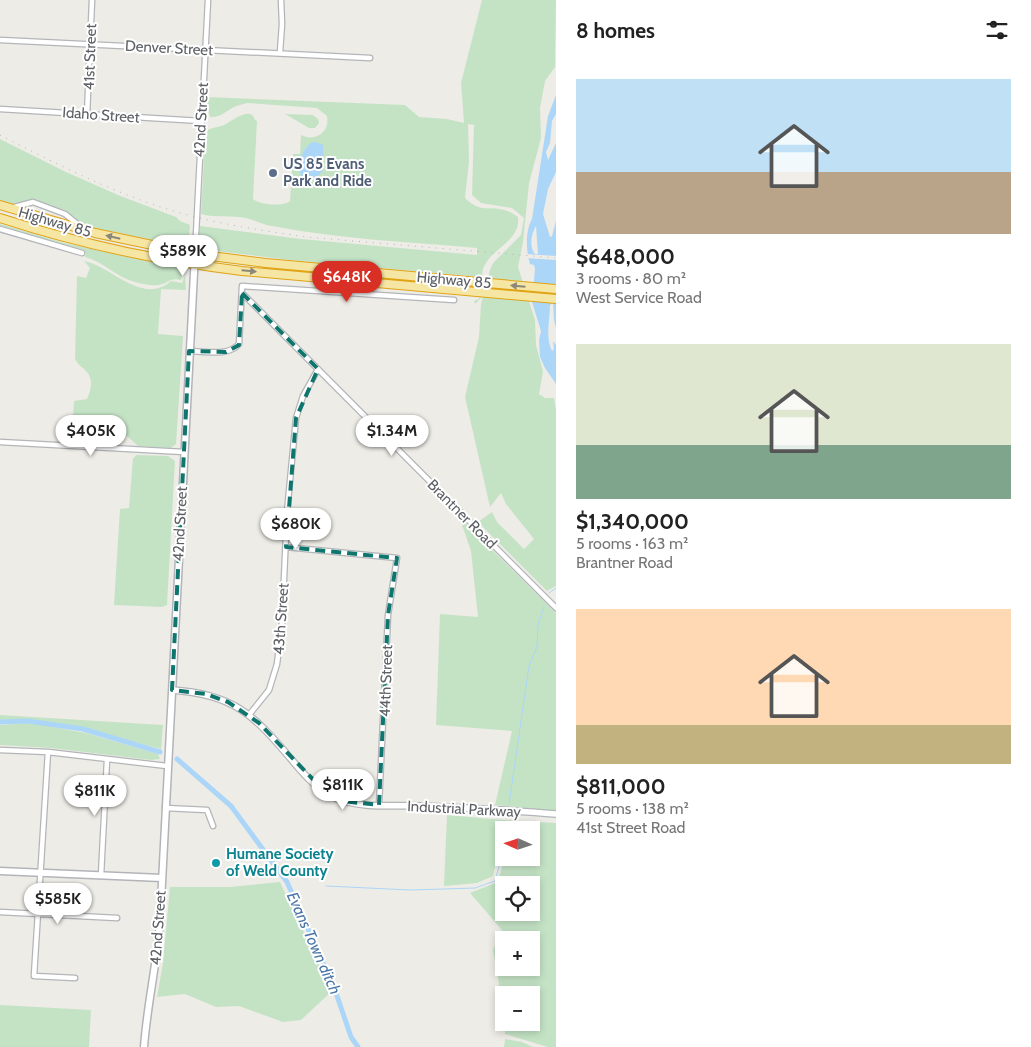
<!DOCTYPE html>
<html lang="en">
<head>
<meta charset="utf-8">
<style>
  :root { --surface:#fff; --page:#f6f6f6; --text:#222; --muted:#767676; --accent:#d93025 }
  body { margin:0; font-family:Cabin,sans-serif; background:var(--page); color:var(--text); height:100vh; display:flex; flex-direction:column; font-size:19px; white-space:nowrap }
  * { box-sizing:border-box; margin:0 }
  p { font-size:16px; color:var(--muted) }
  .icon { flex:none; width:28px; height:28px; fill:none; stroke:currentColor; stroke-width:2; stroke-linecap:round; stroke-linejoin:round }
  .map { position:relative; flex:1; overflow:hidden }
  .panel { display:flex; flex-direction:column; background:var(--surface); width:475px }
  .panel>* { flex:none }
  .needle { width:32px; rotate:273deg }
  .buttons { position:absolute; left:495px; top:821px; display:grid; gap:10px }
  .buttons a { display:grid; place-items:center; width:45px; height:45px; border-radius:0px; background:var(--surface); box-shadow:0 2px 8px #0003; font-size:25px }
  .price { position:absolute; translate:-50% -42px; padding:0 11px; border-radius:18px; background:#fff; color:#222; font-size:16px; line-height:32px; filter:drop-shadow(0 1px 2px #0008) }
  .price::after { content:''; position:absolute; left:50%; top:30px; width:15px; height:11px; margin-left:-8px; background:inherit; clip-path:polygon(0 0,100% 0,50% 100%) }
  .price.active { background:var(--accent); color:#fff }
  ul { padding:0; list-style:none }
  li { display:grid; align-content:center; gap:10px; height:265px; padding:0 20px }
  li span { display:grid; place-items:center; height:155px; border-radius:0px; color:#555 }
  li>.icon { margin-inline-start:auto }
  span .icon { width:90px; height:90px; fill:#fffc; stroke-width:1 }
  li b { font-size:21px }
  h2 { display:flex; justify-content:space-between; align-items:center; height:60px; padding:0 20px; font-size:21px }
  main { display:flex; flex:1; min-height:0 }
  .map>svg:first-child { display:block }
  .green { fill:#c4e3c5; fill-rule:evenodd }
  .water { fill:#acd6f8; fill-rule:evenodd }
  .pier { fill:#eeece6 }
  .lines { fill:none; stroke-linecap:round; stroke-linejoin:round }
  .stream { stroke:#acd6f8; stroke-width:1 }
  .canal { stroke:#acd6f8; stroke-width:5 }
  .minor-casing { stroke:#b3b5b9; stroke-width:7 }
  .tertiary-casing { stroke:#b3b5b9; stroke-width:8 }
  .secondary-casing { stroke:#b2b4b9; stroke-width:9 }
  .trunk-casing { stroke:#e0a314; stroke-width:10 }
  .minor { stroke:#fff; stroke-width:4.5 }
  .tertiary { stroke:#fff; stroke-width:5.5 }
  .secondary { stroke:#fff; stroke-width:6 }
  .trunk { stroke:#f6e6a4; stroke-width:8 }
  .rail { stroke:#b3b4b5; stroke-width:1; stroke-dasharray:1 6; stroke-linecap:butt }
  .oneway { fill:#8b8878 }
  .marked { fill:none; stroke:#0f766e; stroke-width:4; stroke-dasharray:10 6; stroke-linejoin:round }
  .service-dot { fill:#5c6f8a; stroke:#fff; stroke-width:2 }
  .culture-dot { fill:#0f9aa8; stroke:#fff; stroke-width:2 }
  .labels { text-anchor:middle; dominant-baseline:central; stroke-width:4; stroke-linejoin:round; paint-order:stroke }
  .street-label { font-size:15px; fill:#5d6065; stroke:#fff }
  .service-label { font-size:15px; font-weight:bold; fill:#4e5e75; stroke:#fff; text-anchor:start }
  .culture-label { font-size:15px; font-weight:bold; fill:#0d838f; stroke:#fff; text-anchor:start }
  .water-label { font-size:16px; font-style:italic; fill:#4b77a8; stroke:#fff }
</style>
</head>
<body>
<main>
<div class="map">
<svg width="556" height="1047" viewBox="0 0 556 1047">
  <rect width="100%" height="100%" fill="#eeece6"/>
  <path class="green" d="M482,0H556L555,67L545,81L540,108L541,138L529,183L523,242L518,267L535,320L536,345L543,372L539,394L545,398H554L556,410V586L547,591L478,522L492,512L497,522L524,549L534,539L506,504L501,493L490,507L465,397L479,337L481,304L490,270L493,263L521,235L524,218L512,208L481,203L472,195L474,125L468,124L469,161L465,198C482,215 489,204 507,211C511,212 515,215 518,217C521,242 490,248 483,269C481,277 482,289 482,297L475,304L474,301L479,299L480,277L290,260L216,251L205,248L199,241L200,226L301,239L477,255V248C408,242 339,239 272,226C263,225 255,220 246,218C232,215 215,218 201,214L205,139L208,130C213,127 219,127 224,125C232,121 251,105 255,120L257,121L253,199C259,205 283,207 290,201L293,154H300L301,135C316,142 330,132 327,116L317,108L248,103C243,104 239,105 234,107C226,111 220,118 210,117L207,105V97L405,105L419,117L447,119L464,123L461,83Z
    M285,114L313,115L318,119L319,123L315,128H309Z
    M0,139L66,172L118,195L176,217L180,221L190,225L189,238L186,243L178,245L94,228L81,223L65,210L33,200L11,204L0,200Z
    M0,224L64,243L180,268L183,270L181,280C169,277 169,283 159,285C151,286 142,284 135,282C116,277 104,262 85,257L86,253L0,226Z
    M84,261C111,266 143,306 171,281L182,283L185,276L186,290L161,289L158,334L183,336L176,444L171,448L138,446L127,436L96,426H82L75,423L73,417L74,401L87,399C91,390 94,379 86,371C82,366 79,367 75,359L77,276L86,278L90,268Z
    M69,417L72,426L76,430H95L123,439V442L120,444L68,442Z
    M137,455L168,456L175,461L167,605L162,607L114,605L120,509L129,508L133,458Z
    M465,523L556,613V811L495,805L512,731L436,725L440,614L478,617L471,551L462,525Z
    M0,715L163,725L161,749L82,728L28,719L0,720Z
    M31,723L86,733L158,754L160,759L151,760L51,748L0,745V725Z
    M447,815L503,820L556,823V1047H548L505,1034V1023L531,1022V995H504V1012L493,950L502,930L470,893L498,882L504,858H531V830H504V857L498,854L493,876L477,883L444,886ZM504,885H531V912H504ZM504,940H531V968H504Z
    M280,882L332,991L301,1020L283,1022L239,1006L216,1007L185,994L157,997L163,963L170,887H230Z
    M0,1005L91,1010L89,1047H0Z
    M505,1039L522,1042L533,1047H504Z"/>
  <path class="water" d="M556,95V114L552,121L550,143L546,152L548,160L556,143V172L548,189L543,214L550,237L552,236L556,221V328C553,319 554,312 553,303L550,305C550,320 545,337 552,351L554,349L553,341L556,345V384L545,368L540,357L539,340L541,331L532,302L535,269L534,265L530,264C526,251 525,231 532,219L548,116ZM536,226L538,254H535C529,247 531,234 536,226Z
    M312,142L319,143L323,145L324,169C300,201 289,159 312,142Z"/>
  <path class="pier" d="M526,254L556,256V260L526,258Z"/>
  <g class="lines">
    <path class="stream" d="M549,593L556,588
      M509,804L529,666L537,647L538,625L544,607
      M326,886L410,890L475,888L495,881L501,859"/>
    <path class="canal" d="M0,722L28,721L83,729L160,752
      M177,759L231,806L287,882L334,987L351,1037L358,1047"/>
    <g class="minor-casing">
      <path id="minor" d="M0,40L370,58
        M280,52L282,24L281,0
        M0,109L201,121
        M87,115L92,0
        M11,208L33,202L65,214L81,227
        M0,229L82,253
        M195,254L208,0
        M242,293L556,608
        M189,351C205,351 228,357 239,344L242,286L454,300
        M0,442L184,452
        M286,547L397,558L388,615L379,805
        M249,715L269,690L277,664L282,623L287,512L296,418L303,396L318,369
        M0,750L48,752L167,766
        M48,752L34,976L75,978
        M165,808L207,810L213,826
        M101,875L107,760
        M0,912L117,918"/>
    </g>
    <g class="tertiary-casing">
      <path id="tertiary" d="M172,690C233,694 253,714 291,759C303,773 316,789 333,797C358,809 396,805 423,806C468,808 512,810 556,814"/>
    </g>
    <g class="secondary-casing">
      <path id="secondary" d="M0,871L162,878
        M144,1047C147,1005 157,964 160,921L195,254"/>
    </g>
    <g class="trunk-casing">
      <path id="trunk" d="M0,205L95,233L195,254L266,263L556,289
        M0,218C79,244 160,261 242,271L556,299"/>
    </g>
    <use href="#minor" class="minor"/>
    <use href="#tertiary" class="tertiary"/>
    <use href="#secondary" class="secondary"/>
    <use href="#trunk" class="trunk"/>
    <path class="rail" d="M0,135C53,162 107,190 164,208C210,223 259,230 306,237L556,258"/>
  </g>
  <defs><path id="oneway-solid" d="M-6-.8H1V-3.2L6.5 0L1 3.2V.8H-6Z" transform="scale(1.25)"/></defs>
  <g class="oneway">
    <use href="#oneway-solid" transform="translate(113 237) rotate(-167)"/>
    <use href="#oneway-solid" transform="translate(249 271) rotate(5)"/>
    <use href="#oneway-solid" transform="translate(518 286) rotate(-175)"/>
  </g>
  <path class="marked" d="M242,293L318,369L296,418L286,547L397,558L388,615L379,805L342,801L324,791L259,723L228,702L206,694L172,690L189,351L226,352L239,345Z"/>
  <circle class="service-dot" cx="273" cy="173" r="5"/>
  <circle class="culture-dot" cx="216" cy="863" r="5"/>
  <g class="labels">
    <g class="street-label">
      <text transform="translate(169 48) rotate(3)">Denver Street</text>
      <text transform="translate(90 57) rotate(-88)">41st Street</text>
      <text transform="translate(101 115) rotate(4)">Idaho Street</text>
      <text transform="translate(201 120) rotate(-87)">42nd Street</text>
      <text transform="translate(55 222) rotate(16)">Highway 85</text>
      <text transform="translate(454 280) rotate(5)">Highway 85</text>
      <text transform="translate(462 514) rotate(45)">Brantner Road</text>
      <text transform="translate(180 524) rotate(-87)">42nd Street</text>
      <text transform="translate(281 619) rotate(-86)">43th Street</text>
      <text transform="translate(386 681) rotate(-88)">44th Street</text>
      <text transform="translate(464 809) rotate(3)">Industrial Parkway</text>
      <text transform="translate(158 928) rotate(-86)">42nd Street</text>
    </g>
    <g class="service-label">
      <text x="283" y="164">US 85 Evans<tspan x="283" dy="17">Park and Ride</tspan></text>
    </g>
    <g class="culture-label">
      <text x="226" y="854">Humane Society<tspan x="226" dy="17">of Weld County</tspan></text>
    </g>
    <g class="water-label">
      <text transform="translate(314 943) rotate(66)">Evans Town ditch</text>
    </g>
  </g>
</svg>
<div class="buttons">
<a><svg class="needle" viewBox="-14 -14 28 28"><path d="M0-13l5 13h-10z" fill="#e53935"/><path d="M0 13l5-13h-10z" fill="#767676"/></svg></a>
<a><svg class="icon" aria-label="locate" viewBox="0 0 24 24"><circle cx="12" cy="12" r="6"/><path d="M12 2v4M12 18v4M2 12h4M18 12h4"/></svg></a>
<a>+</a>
<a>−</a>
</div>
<b class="price" style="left:183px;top:277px">$589K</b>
<b class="price active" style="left:347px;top:303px">$648K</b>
<b class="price" style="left:91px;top:457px">$405K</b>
<b class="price" style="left:392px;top:457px">$1.34M</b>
<b class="price" style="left:296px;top:550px">$680K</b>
<b class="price" style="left:343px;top:811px">$811K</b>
<b class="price" style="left:95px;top:817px">$811K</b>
<b class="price" style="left:58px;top:925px">$585K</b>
</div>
<section class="panel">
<h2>8 homes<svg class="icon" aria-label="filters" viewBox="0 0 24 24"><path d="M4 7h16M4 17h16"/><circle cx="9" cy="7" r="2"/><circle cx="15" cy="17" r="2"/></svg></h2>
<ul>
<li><span style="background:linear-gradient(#bfe0f5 60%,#b9a48a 0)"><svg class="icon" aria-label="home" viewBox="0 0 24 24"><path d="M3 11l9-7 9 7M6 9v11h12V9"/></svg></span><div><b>$648,000</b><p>3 rooms · 80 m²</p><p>West Service Road</p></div></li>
<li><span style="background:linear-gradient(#dfe7d0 65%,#7fa58c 0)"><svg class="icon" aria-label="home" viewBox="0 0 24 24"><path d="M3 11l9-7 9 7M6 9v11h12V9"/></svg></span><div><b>$1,340,000</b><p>5 rooms · 163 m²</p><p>Brantner Road</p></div></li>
<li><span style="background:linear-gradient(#ffd9b3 75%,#c2b280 0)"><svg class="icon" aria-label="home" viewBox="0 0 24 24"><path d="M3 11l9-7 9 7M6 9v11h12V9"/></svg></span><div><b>$811,000</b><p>5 rooms · 138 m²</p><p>41st Street Road</p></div></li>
</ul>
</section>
</main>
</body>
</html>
